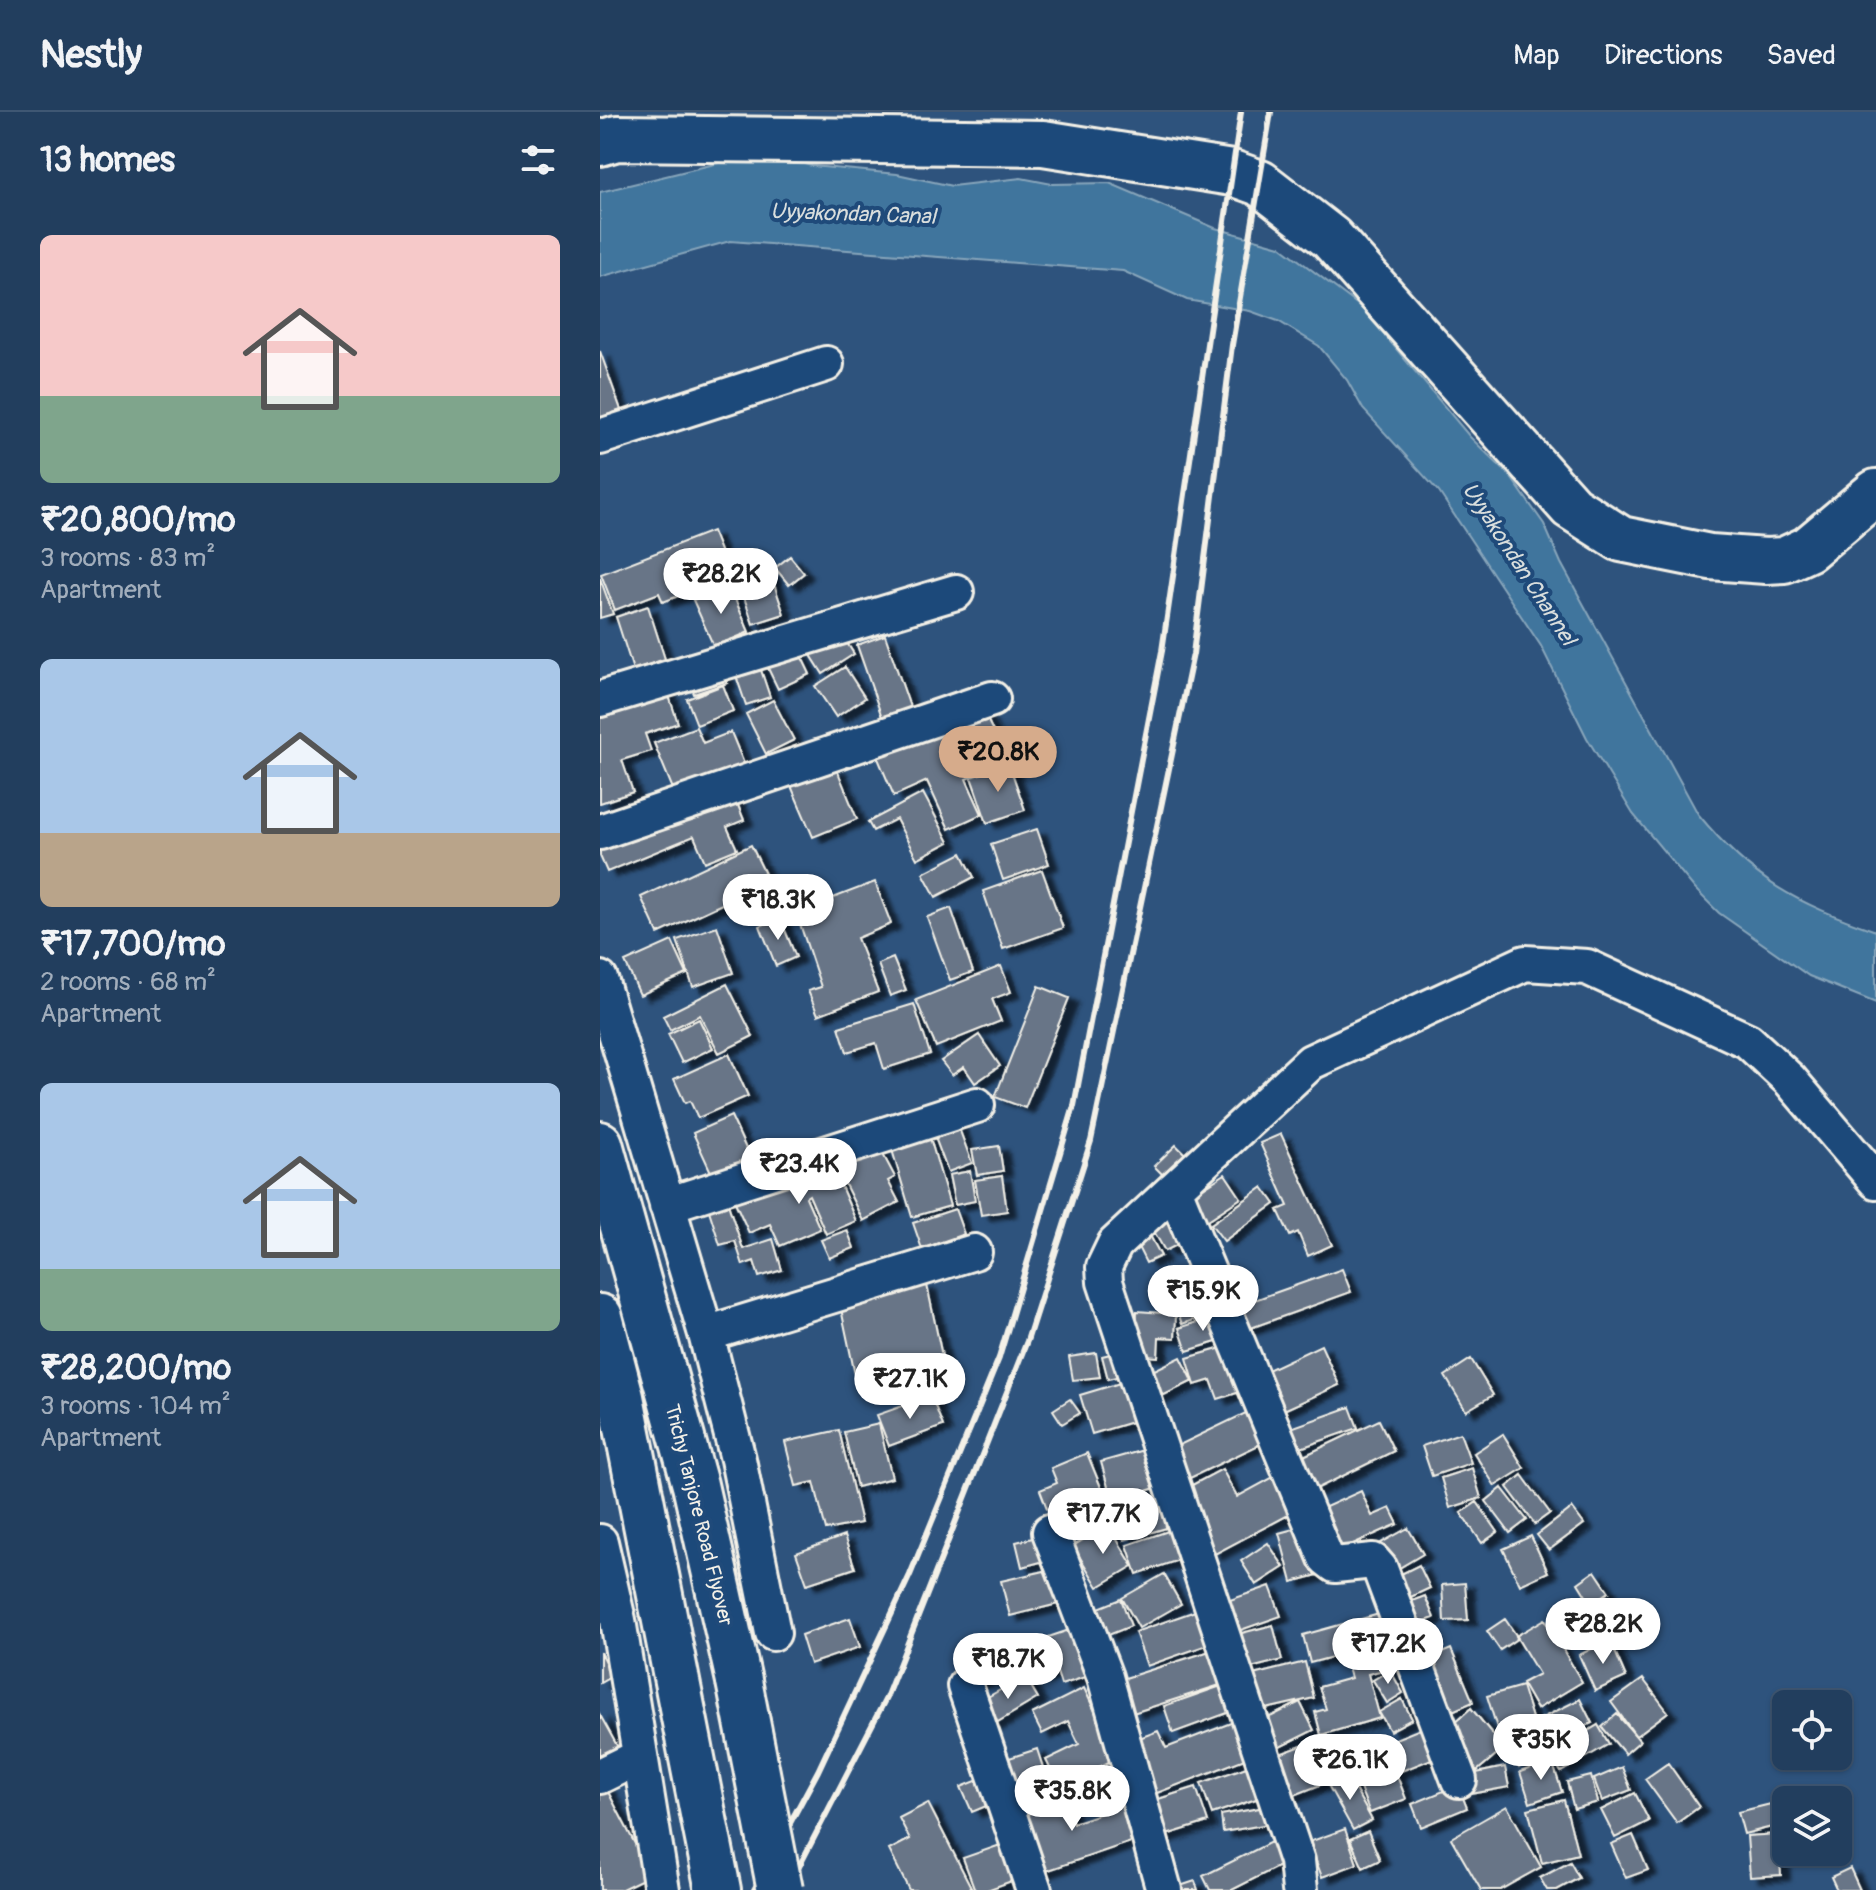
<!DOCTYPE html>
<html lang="en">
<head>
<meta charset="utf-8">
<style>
  :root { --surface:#223e5e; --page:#2e4967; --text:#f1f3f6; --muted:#a2aebc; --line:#3f5773; --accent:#d6ab8b }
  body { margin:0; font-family:Pangolin,sans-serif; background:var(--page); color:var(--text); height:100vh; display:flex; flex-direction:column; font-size:30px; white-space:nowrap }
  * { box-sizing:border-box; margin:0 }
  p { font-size:26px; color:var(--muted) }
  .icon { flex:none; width:44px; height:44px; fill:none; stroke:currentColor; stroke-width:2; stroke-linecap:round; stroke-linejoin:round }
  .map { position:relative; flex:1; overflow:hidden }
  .drawer { display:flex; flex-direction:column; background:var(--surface); width:600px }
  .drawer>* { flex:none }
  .tools { position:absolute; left:1172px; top:1578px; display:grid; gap:16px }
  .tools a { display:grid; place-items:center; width:80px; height:80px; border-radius:12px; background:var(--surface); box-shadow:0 2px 6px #0004,0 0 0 2px var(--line); font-size:40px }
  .price { position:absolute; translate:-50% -68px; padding:0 18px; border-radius:28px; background:#fff; color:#222; font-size:26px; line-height:52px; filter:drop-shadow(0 2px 4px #0008) }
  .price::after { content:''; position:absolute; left:50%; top:48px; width:24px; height:18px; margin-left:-12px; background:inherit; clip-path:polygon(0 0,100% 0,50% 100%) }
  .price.current { background:var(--accent); color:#111 }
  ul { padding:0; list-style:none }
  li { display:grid; align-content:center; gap:16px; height:424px; padding:0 40px }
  li span { display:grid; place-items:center; height:248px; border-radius:12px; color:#555 }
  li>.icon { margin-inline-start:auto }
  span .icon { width:144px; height:144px; fill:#fffc; stroke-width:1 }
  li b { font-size:34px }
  h2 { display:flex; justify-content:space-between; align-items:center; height:96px; padding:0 40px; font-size:34px }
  header { display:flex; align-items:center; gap:48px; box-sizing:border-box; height:112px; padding:0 40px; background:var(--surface); border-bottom:2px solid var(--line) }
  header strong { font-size:38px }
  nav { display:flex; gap:44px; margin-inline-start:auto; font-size:28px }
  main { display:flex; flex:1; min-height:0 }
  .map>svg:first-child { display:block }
  .water { fill:#40749d; stroke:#88a6bb; stroke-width:2 }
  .building { fill:#687587; stroke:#f4f1e8; stroke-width:2; filter:url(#shadow) }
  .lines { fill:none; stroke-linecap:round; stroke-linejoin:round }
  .street-casing { stroke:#f4f1e8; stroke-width:40 }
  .secondary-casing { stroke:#f4f1e8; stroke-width:50 }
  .highway-casing { stroke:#f4f1e8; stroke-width:50 }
  .street { stroke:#1f4a7a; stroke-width:34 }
  .secondary { stroke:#1f4a7a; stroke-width:44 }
  .highway { stroke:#1f4a7a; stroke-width:44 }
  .rail { stroke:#f4f1e8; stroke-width:6 }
  .highway-bridge-casing { stroke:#f4f1e8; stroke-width:50; stroke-linecap:butt }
  .highway-bridge { stroke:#1f4a7a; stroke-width:44 }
  .labels { text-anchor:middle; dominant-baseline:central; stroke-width:8; stroke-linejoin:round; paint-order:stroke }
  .street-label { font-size:20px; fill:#f4f1e8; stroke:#1f4a7a }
  .water-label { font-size:22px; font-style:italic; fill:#d9dedd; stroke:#1f4a7a }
</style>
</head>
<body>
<header>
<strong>Nestly</strong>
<nav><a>Map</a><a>Directions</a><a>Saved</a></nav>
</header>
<main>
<section class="drawer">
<h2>13 homes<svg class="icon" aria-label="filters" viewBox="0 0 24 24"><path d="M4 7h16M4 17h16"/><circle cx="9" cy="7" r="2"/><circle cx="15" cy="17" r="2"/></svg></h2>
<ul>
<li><span style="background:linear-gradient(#f6c9c9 65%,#7fa58c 0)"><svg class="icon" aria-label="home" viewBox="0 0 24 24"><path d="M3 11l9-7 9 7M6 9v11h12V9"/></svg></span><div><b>₹20,800/mo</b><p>3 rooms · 83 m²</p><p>Apartment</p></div></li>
<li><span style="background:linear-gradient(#a9c7e8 70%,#b9a48a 0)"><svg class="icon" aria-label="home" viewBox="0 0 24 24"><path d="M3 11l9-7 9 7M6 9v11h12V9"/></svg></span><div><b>₹17,700/mo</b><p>2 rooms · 68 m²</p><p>Apartment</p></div></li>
<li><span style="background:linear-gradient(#a9c7e8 75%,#7fa58c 0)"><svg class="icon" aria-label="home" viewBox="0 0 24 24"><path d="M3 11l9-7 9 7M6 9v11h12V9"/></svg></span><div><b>₹28,200/mo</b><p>3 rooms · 104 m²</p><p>Apartment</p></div></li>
</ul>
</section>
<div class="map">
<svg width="1276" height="1778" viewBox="0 0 1276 1778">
  <defs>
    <filter id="shadow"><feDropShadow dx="9" dy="5" stdDeviation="2" flood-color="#0009"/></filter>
  </defs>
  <rect width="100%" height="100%" fill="#2e537d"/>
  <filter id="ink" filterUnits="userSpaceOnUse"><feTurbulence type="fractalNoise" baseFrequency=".0125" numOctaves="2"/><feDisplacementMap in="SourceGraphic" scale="16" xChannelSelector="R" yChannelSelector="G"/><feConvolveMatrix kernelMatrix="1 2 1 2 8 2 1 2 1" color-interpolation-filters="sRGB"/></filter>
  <g filter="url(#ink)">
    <path class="water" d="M169,43L212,54L297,62L352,74L421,66L452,72L509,71L615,116L680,134L762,196L870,325L910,364L944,412L961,451L1098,702C1154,770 1194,790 1276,819V891L1209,864L1119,801L1095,777L1033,702L987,626L941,534L839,380L763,297L747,268L719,234L678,209L650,199L587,188L523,159L130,129L0,165V80L123,50Z"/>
    <path class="building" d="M0,239L21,298L0,306Z
      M112,419L130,464L63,490L59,481L15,498L1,462Z
      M190,444L204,461L189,473L175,456Z
      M167,451L184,502L153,512L136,461Z
      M0,466L13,502L0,506Z
      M129,473L149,520L114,535L93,488Z
      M48,494L65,547L33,558L16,505Z
      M240,520L254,542L223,562L209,540Z
      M285,523L312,601L284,611L257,533Z
      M197,535L210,562L178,577L165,550Z
      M157,546L170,585L146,593L133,555Z
      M121,553L127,571L94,582L88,565Z
      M245,555L265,586L236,605L215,574Z
      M123,573L133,599L97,613L87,587Z
      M66,575L78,611L45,622L51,639L22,648L33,680L0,691V604Z
      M173,588L194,628L166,642L146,602Z
      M383,598L397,628L384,633L393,654L366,667L382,702L349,717L327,669L294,684L277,644Z
      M96,615L103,631L131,620L147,659L77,687L54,631Z
      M409,652L425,698L387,711L371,665Z
      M236,655L257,707L213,725L191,674Z
      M131,676L144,708L127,715L137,737L105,750L94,724L7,760L0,744V731Z
      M323,681L349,730L317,747L296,707L273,719L268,710Z
      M437,717L449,752L403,768L391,732Z
      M151,733L169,770L58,822L41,785Z
      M362,741L374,765L336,785L323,761Z
      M442,758L463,816L403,837L383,779Z
      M275,770L291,812L257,826L278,880L218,903L208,879L221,875L196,800Z
      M351,796L373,860L350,868L327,805Z
      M180,806L196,845L176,854L160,814Z
      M117,814L133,861L93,875L77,828Z
      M72,829L87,862L40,883L25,850Z
      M293,846L306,878L290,884L278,852Z
      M401,854L411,880L392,887L401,909L336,935L316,888Z
      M127,872L153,924L119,941L100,903L70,918L63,904Z
      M439,874L469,886L425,996L395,985Z
      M314,892L330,942L284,957L276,931L247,940L239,915Z
      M99,907L113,936L82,951L68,922Z
      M379,923L400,954L375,971L364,955L352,963L341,949Z
      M129,942L148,984L98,1006L90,989L85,991L74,967Z
      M131,1004L153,1052L115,1069L93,1021Z
      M357,1011L372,1051L348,1060L333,1020Z
      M328,1019L350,1094L312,1105L290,1031Z
      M681,1022L732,1133L708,1144L698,1120L690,1124L678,1098L688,1094L660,1031Z
      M277,1031L295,1065L288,1069L299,1090L263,1109L235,1052Z
      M576,1033L589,1046L567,1067L554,1054Z
      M399,1034L403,1059L377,1063L372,1038Z
      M230,1049L256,1109L226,1122L209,1083L206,1085L220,1117L180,1134L170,1112L149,1121L135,1090Z
      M370,1059L375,1089L355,1093L349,1063Z
      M625,1062L641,1086L602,1112L586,1087Z
      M402,1064L407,1099L381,1103L375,1068Z
      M663,1075L675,1092L624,1129L611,1112Z
      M125,1083L143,1137L173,1127L182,1158L159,1165L154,1149L143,1153L135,1129L120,1133L106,1089Z
      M572,1094L589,1127L565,1139L547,1107Z
      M355,1097L364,1122L322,1137L313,1111Z
      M247,1118L254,1136L229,1146L221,1128Z
      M547,1118L561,1144L546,1151L533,1125Z
      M601,1155L616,1200L582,1212L566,1166Z
      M742,1157L751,1180L637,1221L629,1197Z
      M327,1173L342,1244L255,1263L240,1192Z
      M537,1199L576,1202L575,1226L559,1225L558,1245L535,1243Z
      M619,1203L626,1227L587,1239L579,1216Z
      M721,1233L739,1273L673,1303L655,1264Z
      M629,1234L643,1279L618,1287L611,1268L595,1273L587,1246Z
      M523,1239L528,1262L508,1267L502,1244Z
      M496,1241L500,1265L473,1268L469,1245Z
      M581,1245L593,1269L556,1287L544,1263Z
      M871,1247L893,1283L866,1299L845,1264Z
      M530,1268L542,1307L492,1322L480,1283Z
      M331,1284L343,1314L289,1334L277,1303Z
      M470,1287L480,1301L462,1312L453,1298Z
      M750,1295L758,1316L692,1339L685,1318Z
      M656,1296L671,1327L586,1368L571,1337Z
      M779,1308L794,1339L706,1382L691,1350Z
      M279,1312L292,1366L257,1375L244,1320Z
      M239,1318L261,1411L226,1418L214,1370L196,1374L185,1330Z
      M860,1321L871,1351L832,1364L822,1334Z
      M903,1322L924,1356L895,1374L874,1341Z
      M547,1337L559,1375L512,1389L501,1350Z
      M487,1341L507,1390L453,1412L440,1378L457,1371L451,1356Z
      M872,1356L881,1386L850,1396L841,1366Z
      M622,1357L637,1385L677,1363L696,1399L613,1443L579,1380Z
      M922,1363L950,1401L935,1412L907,1375Z
      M902,1376L927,1408L910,1421L886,1389Z
      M761,1379L772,1404L790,1396L798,1412L737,1439L719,1398Z
      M568,1382L577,1413L524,1428L515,1397Z
      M877,1390L898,1420L882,1431L861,1401Z
      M972,1396L984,1412L949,1438L937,1423Z
      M712,1412L725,1461L692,1470L679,1421Z
      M508,1413L533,1454L498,1475L473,1434Z
      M577,1416L588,1445L537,1462L527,1433Z
      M808,1416L823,1442L789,1462L774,1435Z
      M445,1423L452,1447L422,1455L416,1430Z
      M244,1424L255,1456L207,1472L196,1441Z
      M931,1424L948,1460L920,1473L903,1437Z
      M668,1431L684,1455L656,1473L641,1449Z
      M819,1453L830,1476L798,1491L787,1469Z
      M453,1457L462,1491L410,1504L401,1469Z
      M995,1459L1009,1480L991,1492L978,1471Z
      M564,1462L581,1492L539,1516L522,1486Z
      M865,1471L868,1508L844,1509L842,1473Z
      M670,1474L681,1504L635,1520L624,1490Z
      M825,1484L834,1506L810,1515L801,1493Z
      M521,1487L531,1514L506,1524L496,1497Z
      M598,1498L610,1532L547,1554L535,1520Z
      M999,1500L1009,1520L978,1536L967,1516Z
      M783,1501L798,1554L768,1562L780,1606L721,1623L715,1600L726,1597L719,1575L751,1566L744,1542L710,1551L703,1523Z
      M250,1506L260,1535L210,1552L201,1523Z
      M905,1507L918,1526L900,1538L887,1519Z
      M945,1507L982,1570L937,1597L922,1571L939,1562L916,1524Z
      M673,1513L682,1548L643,1558L634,1523Z
      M475,1516L491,1563L461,1573L457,1560L439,1566L428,1532Z
      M1010,1528L1026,1565L995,1579L979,1543Z
      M419,1535L426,1554L374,1572L368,1553Z
      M851,1537L873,1590L848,1601L825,1548Z
      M610,1539L620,1573L533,1601L522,1567Z
      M0,1540L12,1564L0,1571Z
      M705,1550L714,1586L653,1600L645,1565Z
      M790,1558L803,1581L787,1591L773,1568Z
      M425,1564L438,1586L391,1614L377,1591Z
      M1043,1567L1068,1600L1036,1624L1011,1590Z
      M624,1573L633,1599L573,1621L564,1594Z
      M922,1574L932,1606L897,1616L887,1584Z
      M484,1576L517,1646L459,1675L446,1648L479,1632L468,1609L442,1622L432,1602Z
      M802,1587L812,1607L790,1619L779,1600Z
      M980,1587L992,1611L950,1631L938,1608Z
      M700,1590L714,1618L670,1640L656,1612Z
      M871,1596L904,1636L877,1659L844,1620Z
      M1017,1602L1040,1629L1025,1642L1002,1615Z
      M0,1603L20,1639L0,1650Z
      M932,1608L949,1638L919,1656L901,1626Z
      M636,1609L650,1645L552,1683L531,1629L558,1619L566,1636Z
      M830,1613L842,1643L796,1661L806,1687L770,1701L748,1646Z
      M998,1613L1009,1632L961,1660L950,1642Z
      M718,1628L733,1668L682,1688L666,1647Z
      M736,1632L748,1654L735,1661L723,1639Z
      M437,1637L447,1668L411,1680L400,1649Z
      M952,1649L962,1680L930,1691L920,1660Z
      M1068,1651L1099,1695L1077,1711L1045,1667Z
      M652,1653L662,1685L612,1702L601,1671Z
      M513,1654L526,1682L490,1699L477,1671Z
      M905,1655L909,1675L866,1683L862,1664Z
      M1022,1655L1031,1678L1002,1689L994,1667Z
      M747,1663L772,1708L753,1718L728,1673Z
      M991,1664L998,1690L974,1697L967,1670Z
      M381,1667L391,1692L372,1700L361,1675Z
      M858,1673L867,1696L821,1715L812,1692Z
      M5,1674L51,1763L20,1778H0V1676Z
      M596,1675L608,1710L560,1725L549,1690Z
      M1035,1681L1049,1709L1015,1726L1001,1698Z
      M463,1682L473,1711L528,1692L540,1727L437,1762L416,1698Z
      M964,1688L978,1742L942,1751L928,1697Z
      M328,1691L372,1777L370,1778H309L289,1738L310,1727L299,1706Z
      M1175,1691L1180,1713L1144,1722L1138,1700Z
      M907,1694L941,1755L900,1778H881L851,1726Z
      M665,1695L669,1712L623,1720L621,1703Z
      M745,1717L757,1752L722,1765L709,1730Z
      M768,1719L780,1748L763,1756L750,1727Z
      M1178,1722L1181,1763L1150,1765L1147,1724Z
      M1033,1723L1048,1758L1026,1766L1011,1732Z
      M673,1729L685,1751L632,1778H610L603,1764Z
      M406,1731L420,1766L387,1778H375L363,1746Z
      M970,1750L979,1766L957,1778H947L940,1766Z
      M1250,1756L1260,1778H1237L1231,1765Z
      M595,1769L598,1778H572L571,1777Z"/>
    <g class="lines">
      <g class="street-casing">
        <path id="street" d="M0,325L226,252
          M0,587L356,480
          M0,720L392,587
          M0,867L106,1222L138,1347L173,1521
          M574,1077L726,1446L735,1453L773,1449L780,1457L859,1668
          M67,1093L377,993
          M106,1222L374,1140
          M450,1420L505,1565L564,1778
          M0,1430L18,1508L62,1778
          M365,1574L434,1778
          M0,1664L39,1645
          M700,1778L697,1749L505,1170L504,1155L515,1132L711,950L925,851L987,855L1148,929L1190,968L1276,1069"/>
      </g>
      <g class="secondary-casing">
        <path id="secondary" d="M0,31L17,26L443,31L632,61L660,71L731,126L971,395L1021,427L1110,445L1166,449L1184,448L1208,437L1276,380"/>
      </g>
      <g class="highway-casing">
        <path id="highway" d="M0,1032L95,1373L139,1569
          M0,1205L21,1285L118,1778"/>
      </g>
      <use href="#street" class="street"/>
      <use href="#secondary" class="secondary"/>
      <use href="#highway" class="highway"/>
      <path class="rail" d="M154,1778L218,1659L310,1463L399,1246L474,994L562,539L641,0
        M187,1778L286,1586L427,1229L491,1029L593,542L632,233L671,0"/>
      <g class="highway-bridge-casing">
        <path id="highway-bridge" d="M139,1569L180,1778"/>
      </g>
      <use href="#highway-bridge" class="highway-bridge"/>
    </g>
  </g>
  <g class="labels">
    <g class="street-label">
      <text transform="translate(99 1403) rotate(76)">Trichy Tanjore Road Flyover</text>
    </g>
    <g class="water-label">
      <text transform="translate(253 102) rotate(2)">Uyyakondan Canal</text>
      <text transform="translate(919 452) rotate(57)">Uyyakondan Channel</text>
    </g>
  </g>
</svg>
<div class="tools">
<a><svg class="icon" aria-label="locate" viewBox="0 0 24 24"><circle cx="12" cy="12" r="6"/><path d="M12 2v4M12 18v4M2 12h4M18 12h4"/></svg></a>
<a><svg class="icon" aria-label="layers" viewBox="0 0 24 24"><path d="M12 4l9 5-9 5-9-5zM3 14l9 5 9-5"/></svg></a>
</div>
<b class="price" style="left:121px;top:504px">₹28.2K</b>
<b class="price current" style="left:398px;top:682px">₹20.8K</b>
<b class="price" style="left:178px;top:830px">₹18.3K</b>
<b class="price" style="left:199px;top:1094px">₹23.4K</b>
<b class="price" style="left:603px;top:1221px">₹15.9K</b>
<b class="price" style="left:310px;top:1309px">₹27.1K</b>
<b class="price" style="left:503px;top:1444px">₹17.7K</b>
<b class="price" style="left:1003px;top:1554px">₹28.2K</b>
<b class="price" style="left:788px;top:1574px">₹17.2K</b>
<b class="price" style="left:408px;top:1589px">₹18.7K</b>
<b class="price" style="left:941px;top:1670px">₹35K</b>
<b class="price" style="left:750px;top:1690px">₹26.1K</b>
<b class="price" style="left:472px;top:1721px">₹35.8K</b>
</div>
</main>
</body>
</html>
